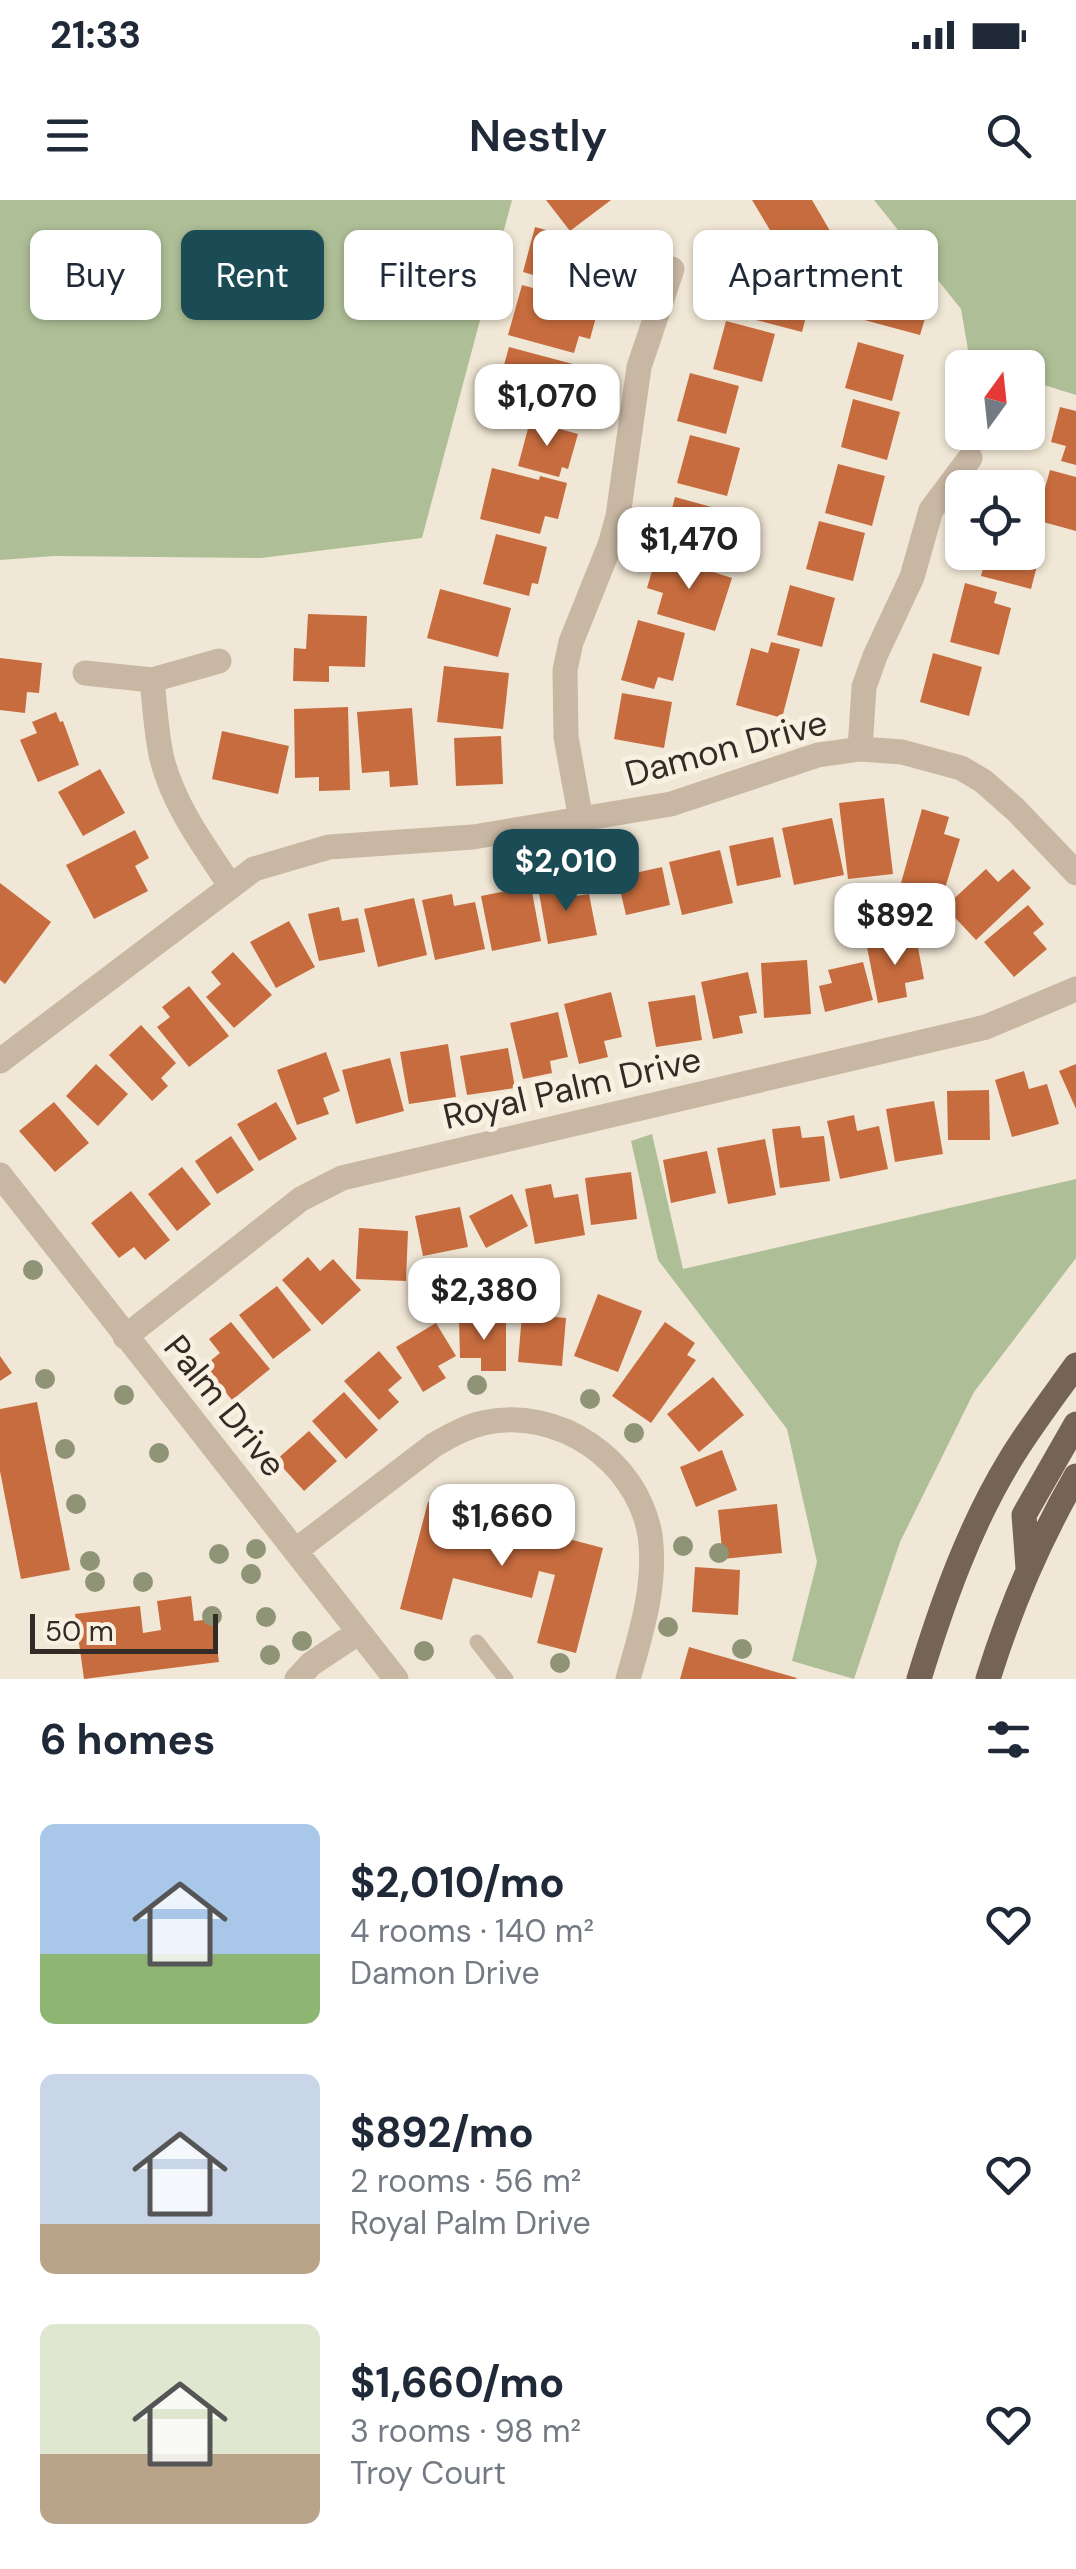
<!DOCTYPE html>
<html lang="en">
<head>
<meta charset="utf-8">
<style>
  :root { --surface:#fff; --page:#f2f2f3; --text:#1f2937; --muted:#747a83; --accent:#1b4b54 }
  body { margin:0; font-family:"DM Sans",sans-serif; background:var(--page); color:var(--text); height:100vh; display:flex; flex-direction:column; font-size:38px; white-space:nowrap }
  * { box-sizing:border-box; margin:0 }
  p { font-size:32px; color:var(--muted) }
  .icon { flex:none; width:55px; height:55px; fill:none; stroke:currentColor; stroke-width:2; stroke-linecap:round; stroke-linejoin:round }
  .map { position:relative; height:1479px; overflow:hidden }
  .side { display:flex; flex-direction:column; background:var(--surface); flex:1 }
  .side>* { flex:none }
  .banner { position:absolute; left:30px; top:30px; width:1018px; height:90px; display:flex; gap:20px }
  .needle { width:65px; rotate:15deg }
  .buttons { position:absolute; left:945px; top:150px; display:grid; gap:20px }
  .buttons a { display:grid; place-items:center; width:100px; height:100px; border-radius:15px; background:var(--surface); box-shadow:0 2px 8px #0004; font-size:50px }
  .scale { position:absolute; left:30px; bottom:25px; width:188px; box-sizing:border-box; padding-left:10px; border:5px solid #332b25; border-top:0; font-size:28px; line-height:35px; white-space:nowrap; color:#332b25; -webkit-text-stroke:8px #f9f0e2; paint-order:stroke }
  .price { position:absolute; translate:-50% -85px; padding:0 22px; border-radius:20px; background:#fff; color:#222; font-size:32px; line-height:65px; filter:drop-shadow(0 2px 5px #0008) }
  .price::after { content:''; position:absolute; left:50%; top:60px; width:30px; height:22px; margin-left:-15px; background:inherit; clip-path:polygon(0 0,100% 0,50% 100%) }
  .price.on { background:var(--accent); color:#fff }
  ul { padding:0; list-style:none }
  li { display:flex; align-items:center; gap:30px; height:250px; padding:0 40px }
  li span { display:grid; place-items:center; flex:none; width:280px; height:200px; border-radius:15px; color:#555 }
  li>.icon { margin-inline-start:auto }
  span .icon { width:120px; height:120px; fill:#fffc; stroke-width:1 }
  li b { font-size:42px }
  h2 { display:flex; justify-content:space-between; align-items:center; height:120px; padding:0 40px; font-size:42px }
  .chip { padding:0 35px; border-radius:15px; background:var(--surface); box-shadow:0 2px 8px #0004; font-size:35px; line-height:90px }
  .chip.on { background:var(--accent); color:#fff }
  .status { display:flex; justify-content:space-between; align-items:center; height:70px; padding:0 50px; background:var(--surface); direction:ltr }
  .status svg { height:28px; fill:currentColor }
  header { display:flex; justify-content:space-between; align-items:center; height:130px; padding:0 40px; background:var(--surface); font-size:45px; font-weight:600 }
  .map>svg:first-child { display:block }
  .green { fill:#aebf97 }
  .building { fill:#c76c3e }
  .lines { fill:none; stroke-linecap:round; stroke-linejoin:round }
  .lane { stroke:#c8b7a3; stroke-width:15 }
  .street { stroke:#c8b7a3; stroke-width:25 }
  .primary { stroke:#756355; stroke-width:25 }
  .tree { fill:#8f9477 }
  .labels { text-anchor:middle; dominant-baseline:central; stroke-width:10; stroke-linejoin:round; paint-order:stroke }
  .street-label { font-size:35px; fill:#332b25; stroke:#f9f0e2 }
</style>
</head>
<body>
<div class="status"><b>21:33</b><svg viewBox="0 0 49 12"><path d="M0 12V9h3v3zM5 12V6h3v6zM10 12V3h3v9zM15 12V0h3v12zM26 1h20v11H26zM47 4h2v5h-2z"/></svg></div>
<header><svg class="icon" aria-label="menu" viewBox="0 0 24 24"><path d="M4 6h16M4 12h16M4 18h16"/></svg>Nestly<svg class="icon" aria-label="search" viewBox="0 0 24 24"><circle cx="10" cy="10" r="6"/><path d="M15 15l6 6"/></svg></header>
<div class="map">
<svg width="1076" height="1479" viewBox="0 0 1076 1479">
  <rect width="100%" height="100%" fill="#f1e7d6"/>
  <path class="green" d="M0,0H512L422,338L261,358L54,356L0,360Z
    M874,0H1076V195L1044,185L1028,201V168L971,167L961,109Z
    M652,934L683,1069L1076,979V1058L974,1192L900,1342L854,1479L792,1461L817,1362L787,1229L658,1060L631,941Z"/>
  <path class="building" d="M546,0H611L570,31Z
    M752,0H812L833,36L789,62Z
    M535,27L580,39L568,85L523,72Z
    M856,62L913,77L905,106L927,112L920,135L842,114Z
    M766,69L815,82L802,132L752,119Z
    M522,85L599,106L590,139L579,136L574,153L508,135Z
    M726,121L775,134L762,182L713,169Z
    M858,142L904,155L892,201L845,188Z
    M509,147L584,167L578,191L559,186L552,213L495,197Z
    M690,173L739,186L726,234L677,221Z
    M853,199L900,212L887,260L841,247Z
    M1060,207L1076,211V265L1061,261L1066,246L1051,242Z
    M530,221L578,234L568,269L562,267L559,277L518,266Z
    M690,235L740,248L727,296L677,283Z
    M838,264L885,276L872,326L825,313Z
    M492,268L539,280L540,276L567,283L558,319L545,316L540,334L480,319Z
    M1050,270L1076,277V331L1036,320Z
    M675,297L726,311L712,362L676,352L681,336L666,332Z
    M819,321L865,333L853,381L806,369Z
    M496,334L547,347L538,384L532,383L529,396L483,384Z
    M1028,338L1043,342L1031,389L981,376L987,352H1028Z
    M657,354L732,378L715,431L657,414L663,393L647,388Z
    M965,383L997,392L994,403L1011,408L999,455L950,442Z
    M790,385L835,398L822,447L777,435Z
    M440,389L511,408L498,457L427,438Z
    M308,414L367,416L365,467L329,466V482L293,481L294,448L306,449Z
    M638,420L685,433L673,481L658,477L654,489L621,480Z
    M771,442L800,449L782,518L736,505L751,448L768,453Z
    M933,453L982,467L969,516L920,502Z
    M0,458L42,463L39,493L27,492L25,513L0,510Z
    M444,466L509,473L503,529L437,522Z
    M622,493L672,502L664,548L614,539Z
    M348,507L350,590L319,591V577L295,578L294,509Z
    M412,508L418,585L390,587L389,571L362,573L357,512Z
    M56,512L60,522L63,521L79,565L38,582L20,540L37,533L32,522Z
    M222,531L289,546L278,594L212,579Z
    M501,536L503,584L456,586L454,538Z
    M100,569L125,613L83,636L58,592Z
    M884,598L893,674L848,679L839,603Z
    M922,609L949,617L944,634L960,639L943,695L901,683Z
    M832,618L844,675L794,685L782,628Z
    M135,630L149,658L135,666L148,691L94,719L66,665Z
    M773,637L781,677L737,686L729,646Z
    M720,650L733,703L682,715L669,662Z
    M662,667L670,705L626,715L617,677Z
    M986,669L998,682L1013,669L1031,688L976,740L945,707Z
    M566,682L569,697L589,694L597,735L548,744L538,687Z
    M0,683L51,722L5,784L0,780Z
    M531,686L541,741L492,751L481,696Z
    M452,694L454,706L475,702L485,749L435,760L422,700Z
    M414,698L427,755L378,767L364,709Z
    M1028,705L1044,724L1033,733L1047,749L1014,777L984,742Z
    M339,707L342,721L358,718L365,752L319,761L308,714Z
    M289,721L315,767L276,788L250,742Z
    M916,737L924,779L905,783L907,797L878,803L867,747Z
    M233,752L272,795L234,828L206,797L221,784L211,772Z
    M807,760L811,814L764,818L761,763Z
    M863,762L873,800L825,812L819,786L832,783L828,770Z
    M748,772L757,813L739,816L743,833L713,839L701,782Z
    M189,786L229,836L189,867L157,827L170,817L162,807Z
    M611,792L622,837L604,841L608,857L579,864L564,804Z
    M695,795L702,840L656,847L648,802Z
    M558,812L568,857L550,861L552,873L523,879L510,823Z
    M141,825L176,863L161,878L168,886L152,901L109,855Z
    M448,844L456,897L409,904L400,852Z
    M508,848L515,888L467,895L460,856Z
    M326,852L340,891L323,898L329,914L297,925L277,870Z
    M390,858L404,911L356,924L342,870Z
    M96,864L128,894L98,926L66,896Z
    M1076,864V909L1059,871Z
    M1024,871L1029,889L1047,884L1059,924L1012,937L995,880Z
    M989,890L990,940H948L947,891Z
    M934,901L943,954L895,962L886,909Z
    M54,902L89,943L55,972L19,931Z
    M276,902L297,939L259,961L237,924Z
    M854,915L857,931L879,926L888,969L840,979L827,921Z
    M800,926L802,938L824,936L830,981L780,988L772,929Z
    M231,936L254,970L217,994L195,961Z
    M765,939L776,995L728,1004L717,948Z
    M707,951L716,993L671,1003L663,960Z
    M182,967L211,1004L177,1031L148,994Z
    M631,972L637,1019L591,1025L585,978Z
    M551,984L554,998L578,994L585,1035L535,1044L525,989Z
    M131,991L170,1040L145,1060L134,1047L119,1058L91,1023Z
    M512,994L528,1026L486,1048L469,1016Z
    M460,1007L468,1047L423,1056L415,1016Z
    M359,1028L408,1031L406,1081L356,1079Z
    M308,1057L320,1071L333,1059L361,1090L322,1125L282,1080Z
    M277,1086L311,1130L273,1159L239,1115Z
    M598,1094L642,1111L618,1172L574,1156Z
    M522,1114L566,1118L562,1166L518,1162Z
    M459,1120L506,1121V1171H481V1158H460Z
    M231,1122L270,1169L232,1200L204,1166L220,1153L209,1139Z
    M665,1122L695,1143L687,1155L696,1160L651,1223L612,1196Z
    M436,1123L456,1156L438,1166L446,1178L423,1192L396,1147Z
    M379,1151L402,1178L388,1190L399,1202L379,1220L344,1181Z
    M0,1156L12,1173L0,1181Z
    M713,1177L744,1215L699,1252L667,1214Z
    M344,1192L378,1230L346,1259L312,1221Z
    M37,1202L70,1370L21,1379L0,1271V1209Z
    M309,1231L337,1261L304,1291L276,1260Z
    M722,1250L737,1290L696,1307L680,1267Z
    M428,1302L603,1348L576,1453L537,1443L555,1375L539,1371L532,1398L453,1378L442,1420L400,1409Z
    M777,1304L782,1353L723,1359L718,1310Z
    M695,1367L740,1370L738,1415L692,1412Z
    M191,1396L194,1421L213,1419L219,1462L84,1479L75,1414L140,1406L143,1433L161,1430L157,1401Z
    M689,1447L797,1478L796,1479H680Z"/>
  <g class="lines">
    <path class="lane" d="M477,1442L506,1479"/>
    <path class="street" d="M85,473L152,480L219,461
      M152,480C155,506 156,534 162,559C174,606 204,646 230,685
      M860,549L864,487L875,456L912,377L931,310L970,258
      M581,620L566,537L565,470L571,442L610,345L618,316L639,167L672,69
      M0,861L254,669L329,647L473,637L671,604L818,555L860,549L902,552L961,568L983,581L1016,610L1076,673
      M0,975L396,1479
      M125,1137L301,999L342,978L986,827L1076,789
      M295,1351L434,1245C450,1236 465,1227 483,1223C558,1206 637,1260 650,1335C657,1384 641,1433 628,1479
      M297,1479L311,1464L359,1432"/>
    <path class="primary" d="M1028,1368L1024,1315L1076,1224
      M919,1479C942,1404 969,1327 1010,1260C1030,1227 1054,1196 1076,1165
      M988,1479C1010,1408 1039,1340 1076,1276"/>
  </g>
  <g class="tree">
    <circle cx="33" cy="1070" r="10"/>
    <circle cx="45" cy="1179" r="10"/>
    <circle cx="477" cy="1185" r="10"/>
    <circle cx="124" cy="1195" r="10"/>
    <circle cx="590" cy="1199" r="10"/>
    <circle cx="634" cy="1233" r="10"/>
    <circle cx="65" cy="1249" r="10"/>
    <circle cx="159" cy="1253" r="10"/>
    <circle cx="76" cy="1304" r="10"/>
    <circle cx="683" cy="1346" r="10"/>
    <circle cx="256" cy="1349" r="10"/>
    <circle cx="719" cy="1353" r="10"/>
    <circle cx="219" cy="1354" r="10"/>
    <circle cx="90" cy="1361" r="10"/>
    <circle cx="251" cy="1374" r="10"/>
    <circle cx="95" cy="1382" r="10"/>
    <circle cx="143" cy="1382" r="10"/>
    <circle cx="212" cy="1416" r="10"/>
    <circle cx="266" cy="1417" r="10"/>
    <circle cx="668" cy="1427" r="10"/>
    <circle cx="302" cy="1441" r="10"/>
    <circle cx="742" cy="1449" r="10"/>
    <circle cx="424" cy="1451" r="10"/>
    <circle cx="270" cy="1455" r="10"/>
    <circle cx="560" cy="1463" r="10"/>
  </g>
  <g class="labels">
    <g class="street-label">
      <text transform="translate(726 548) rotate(-15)">Damon Drive</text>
      <text transform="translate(572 888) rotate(-13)">Royal Palm Drive</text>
      <text transform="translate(225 1206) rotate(51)">Palm Drive</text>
    </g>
  </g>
</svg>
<div class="buttons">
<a><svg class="needle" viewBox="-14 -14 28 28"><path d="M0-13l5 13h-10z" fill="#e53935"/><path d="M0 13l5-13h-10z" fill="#747a83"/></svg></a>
<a><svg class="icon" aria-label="locate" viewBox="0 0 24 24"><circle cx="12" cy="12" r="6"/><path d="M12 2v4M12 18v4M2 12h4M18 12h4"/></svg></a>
</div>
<div class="scale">50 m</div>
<b class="price" style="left:547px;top:249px">$1,070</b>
<b class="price" style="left:689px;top:392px">$1,470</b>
<b class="price on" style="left:566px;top:714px">$2,010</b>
<b class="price" style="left:895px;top:768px">$892</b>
<b class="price" style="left:484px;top:1143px">$2,380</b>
<b class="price" style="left:502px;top:1369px">$1,660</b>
<div class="banner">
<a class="chip">Buy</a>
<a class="chip on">Rent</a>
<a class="chip">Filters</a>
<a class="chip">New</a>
<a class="chip">Apartment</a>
</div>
</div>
<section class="side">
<h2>6 homes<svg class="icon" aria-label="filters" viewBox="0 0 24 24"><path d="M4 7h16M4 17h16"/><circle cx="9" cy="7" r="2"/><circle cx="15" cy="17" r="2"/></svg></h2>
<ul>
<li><span style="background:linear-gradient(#a9c7e8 65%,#8fb573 0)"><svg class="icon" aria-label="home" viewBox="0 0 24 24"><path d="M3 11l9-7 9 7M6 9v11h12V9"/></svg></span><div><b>$2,010/mo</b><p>4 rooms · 140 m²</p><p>Damon Drive</p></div><svg class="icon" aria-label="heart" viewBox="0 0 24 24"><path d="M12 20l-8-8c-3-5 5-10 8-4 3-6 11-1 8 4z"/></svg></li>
<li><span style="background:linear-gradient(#c9d6e8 75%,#b9a48a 0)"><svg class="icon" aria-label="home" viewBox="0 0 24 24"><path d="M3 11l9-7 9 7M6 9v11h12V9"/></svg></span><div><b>$892/mo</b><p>2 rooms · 56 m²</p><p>Royal Palm Drive</p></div><svg class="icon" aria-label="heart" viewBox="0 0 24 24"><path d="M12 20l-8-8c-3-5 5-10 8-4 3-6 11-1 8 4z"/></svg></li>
<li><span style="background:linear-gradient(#dfe7d0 65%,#b9a48a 0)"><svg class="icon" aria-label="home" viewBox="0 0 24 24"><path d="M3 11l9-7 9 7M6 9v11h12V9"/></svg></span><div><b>$1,660/mo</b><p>3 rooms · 98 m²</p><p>Troy Court</p></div><svg class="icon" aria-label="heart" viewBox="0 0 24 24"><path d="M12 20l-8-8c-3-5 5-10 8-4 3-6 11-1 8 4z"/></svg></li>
</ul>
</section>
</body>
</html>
